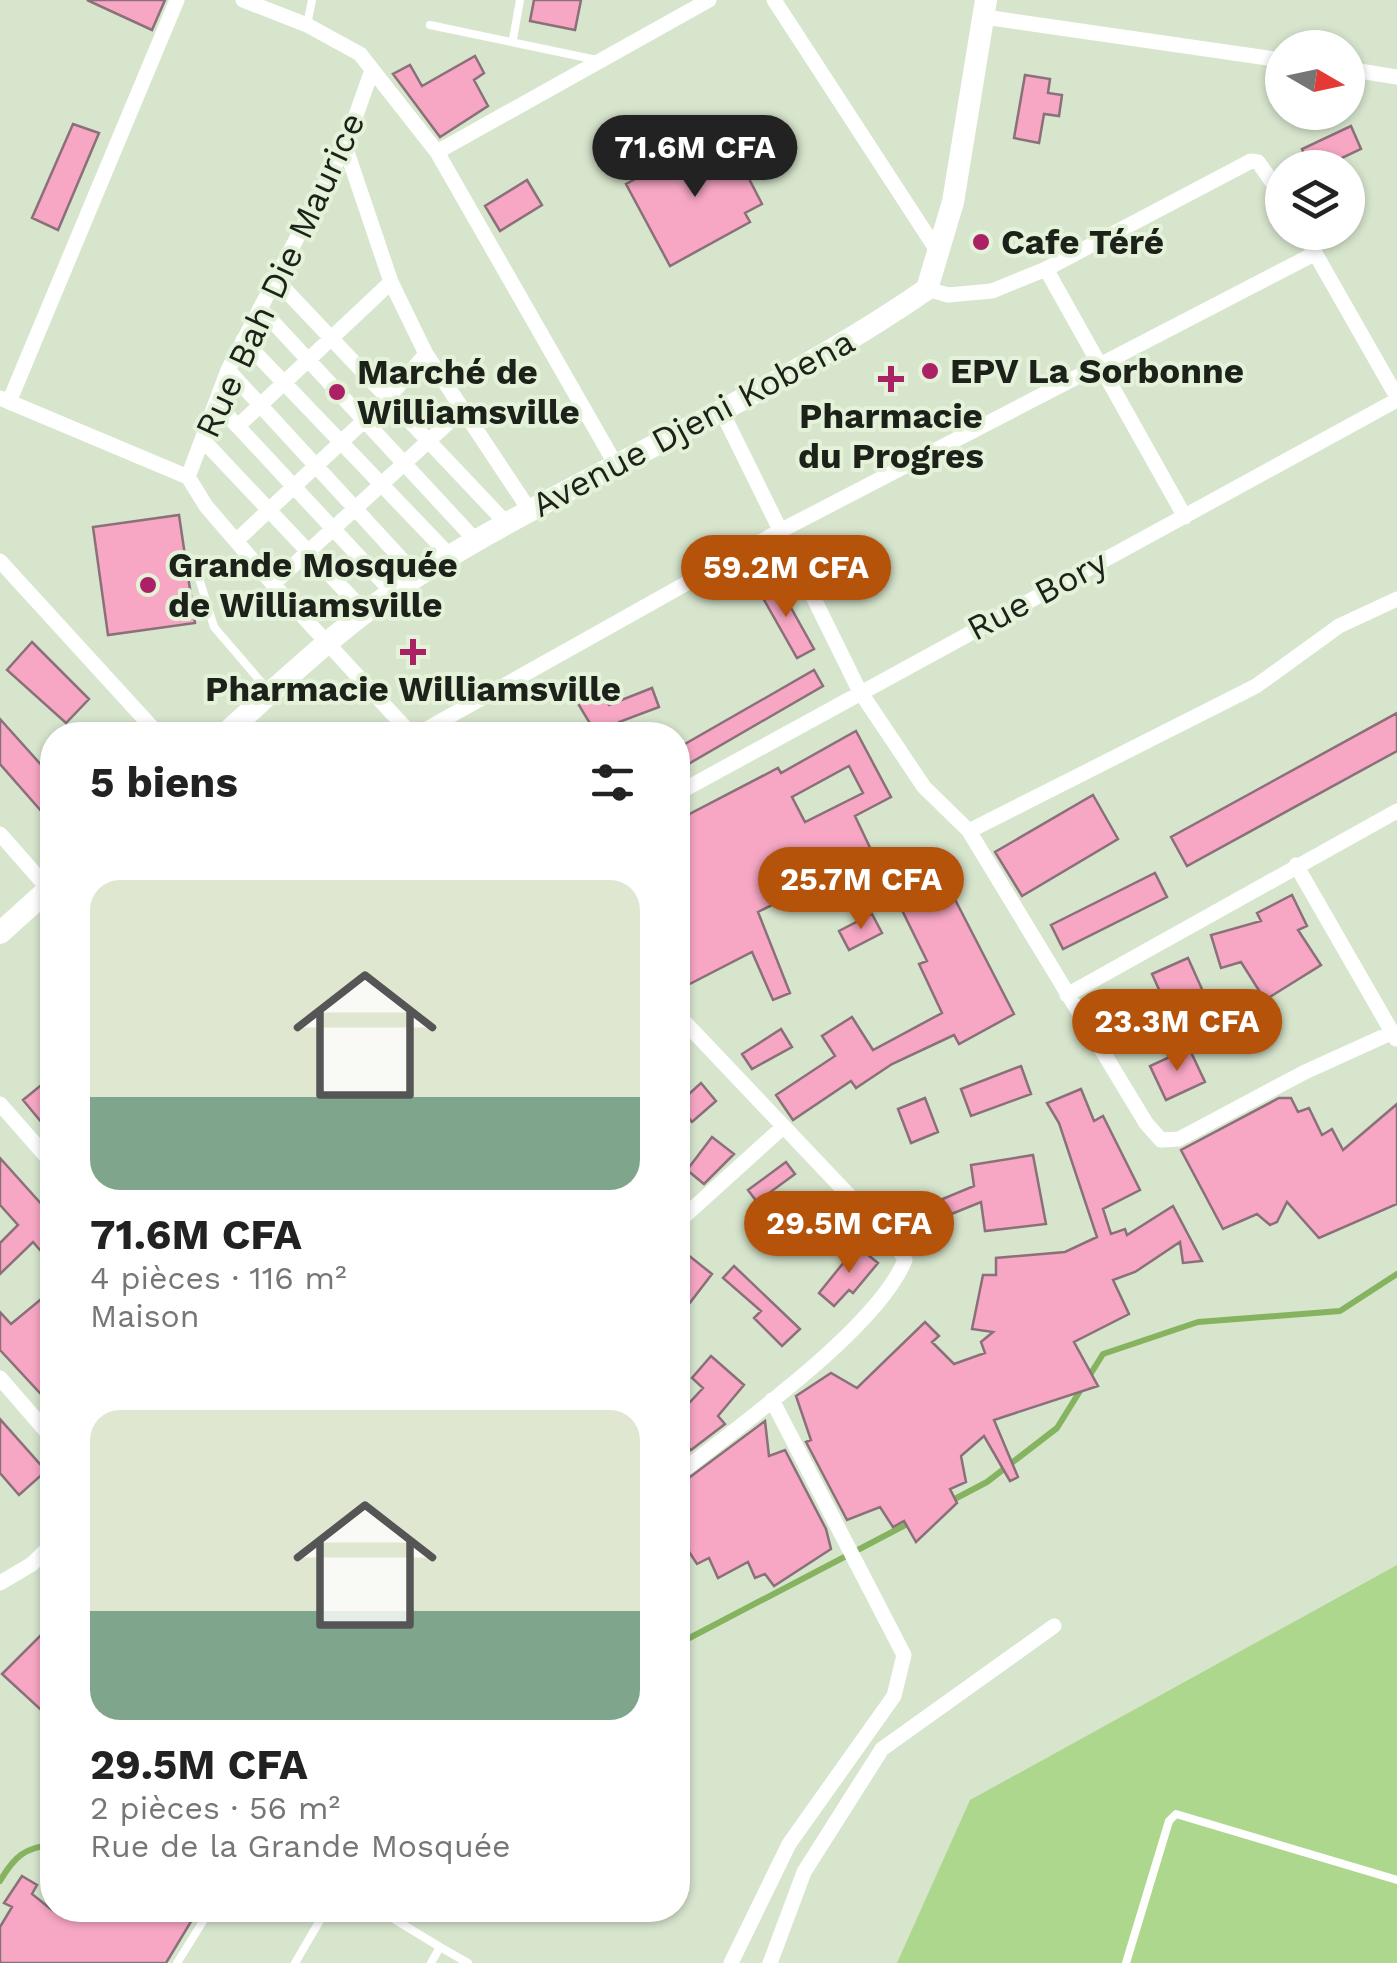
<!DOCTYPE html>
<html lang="fr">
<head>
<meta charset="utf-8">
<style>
  :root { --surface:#fff; --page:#f2f2f2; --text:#222; --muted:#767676; --accent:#b45309 }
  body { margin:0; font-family:"Work Sans",sans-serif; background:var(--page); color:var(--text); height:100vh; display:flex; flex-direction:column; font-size:38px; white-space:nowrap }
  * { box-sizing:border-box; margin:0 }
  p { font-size:32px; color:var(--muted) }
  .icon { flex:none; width:55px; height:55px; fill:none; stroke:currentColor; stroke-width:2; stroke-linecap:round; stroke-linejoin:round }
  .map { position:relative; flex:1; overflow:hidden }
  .panel { position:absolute; left:40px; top:722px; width:650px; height:1200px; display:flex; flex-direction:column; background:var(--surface); border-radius:40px; box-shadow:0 2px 8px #0004 }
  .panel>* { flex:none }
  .needle { width:65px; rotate:99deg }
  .tools { position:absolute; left:1265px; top:30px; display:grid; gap:20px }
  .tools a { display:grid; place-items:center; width:100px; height:100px; border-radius:50%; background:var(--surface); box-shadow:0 2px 8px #0004; font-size:50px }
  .price { position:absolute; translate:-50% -85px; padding:0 22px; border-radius:35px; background:var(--accent); color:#fff; font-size:32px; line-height:65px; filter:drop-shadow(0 2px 5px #0008) }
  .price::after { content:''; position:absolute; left:50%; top:60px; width:30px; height:22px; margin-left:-15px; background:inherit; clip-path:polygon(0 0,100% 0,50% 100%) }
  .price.selected { background:#222; color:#fff }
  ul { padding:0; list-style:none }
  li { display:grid; align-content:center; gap:20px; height:530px; padding:0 50px }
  li span { display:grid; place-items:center; height:310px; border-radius:30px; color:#555 }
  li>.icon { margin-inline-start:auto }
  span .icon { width:180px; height:180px; fill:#fffc; stroke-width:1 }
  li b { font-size:42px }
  h2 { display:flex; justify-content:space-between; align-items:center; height:120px; padding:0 50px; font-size:42px }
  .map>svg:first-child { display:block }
  .green { fill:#aed78e }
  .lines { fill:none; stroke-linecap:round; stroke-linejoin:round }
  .stream { stroke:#85b35f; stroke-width:6 }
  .building { fill:#f7a7c4; stroke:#8a7079; stroke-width:2.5; fill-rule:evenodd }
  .lane { stroke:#fff; stroke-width:8 }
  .street { stroke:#fff; stroke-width:15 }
  .secondary { stroke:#fff; stroke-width:22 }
  .poi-dot { fill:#aa2165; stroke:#e4f2da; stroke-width:4 }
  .labels { text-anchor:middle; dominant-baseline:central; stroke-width:8; stroke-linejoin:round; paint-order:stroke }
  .poi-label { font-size:35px; font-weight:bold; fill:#1c2119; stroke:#e4f2da; text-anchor:start }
  .street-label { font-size:35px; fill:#1c2119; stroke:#e4f2da }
</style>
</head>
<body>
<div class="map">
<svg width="1397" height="1963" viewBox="0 0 1397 1963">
  <rect width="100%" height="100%" fill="#d7e5cd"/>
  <path class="green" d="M1397,1565V1963H897L970,1800Z"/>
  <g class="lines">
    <path class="stream" d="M949,1502L987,1482L1057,1428L1103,1354L1198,1322L1340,1311L1397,1274
      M678,1644L911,1522
      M0,1881C14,1857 25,1847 52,1845"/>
  </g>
  <path class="building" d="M87,0H165L152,30Z
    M534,0H581L575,30L530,21Z
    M475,56L484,73L474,80L488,106L440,137L393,74L410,65L422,86Z
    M1025,75L1050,79L1048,93L1062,95L1059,116L1044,114L1039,143L1014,138Z
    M73,124L99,133L58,230L32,218Z
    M1351,126L1361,149L1321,168H1311L1302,149Z
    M706,141L712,152L730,142L762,204L745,213L750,222L670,266L626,184Z
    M527,180L542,205L500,231L485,206Z
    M179,515L195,623L108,635L93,527Z
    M776,581L814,649L797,658L759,591Z
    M32,642L89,699L66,723L7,670Z
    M814,670L823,686L678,770V748Z
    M652,688L659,707L619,722L605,735H597L577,702L599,689L609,705Z
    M1397,713V751L1187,866L1171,837Z
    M0,719L52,777V802L42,812L0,764Z
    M856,731L891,797L855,816L873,854L758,912L790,993L773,1000L752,952L678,990V820L778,768L781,773ZM849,766L863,793L805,822L792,797Z
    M1093,795L1118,839L1022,896L995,852Z
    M1155,873L1167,897L1063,949L1051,925Z
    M946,882L1014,1014L959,1044L954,1035L892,1064L856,1088L851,1081L793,1120L776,1095L835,1056L822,1036L852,1017L873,1050L942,1013L919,964L927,961L899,904Z
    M1292,895L1307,926L1298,930L1321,965L1265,1000L1241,962L1221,968L1211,935L1261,921L1257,913Z
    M872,914L882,933L849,950L839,931Z
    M1188,958L1210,1007L1174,1023L1152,974Z
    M781,1029L792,1047L752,1069L742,1054Z
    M1189,1048L1205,1082L1166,1100L1150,1066Z
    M1021,1066L1031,1094L971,1116L961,1089Z
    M45,1082L52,1091V1135L23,1100Z
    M701,1083L716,1101L692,1122L678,1104Z
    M1081,1089L1094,1121L1103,1116L1140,1190L1103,1209L1111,1234L1125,1229L1127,1235L1173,1206L1202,1261L1183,1263L1180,1242L1135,1272L1113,1280L1129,1314L1074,1342L1098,1386L994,1420L1018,1477L1010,1481L984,1436L961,1456L966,1482L950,1489L957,1503L916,1542L904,1521L893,1527L880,1507L847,1520L806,1442L811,1440L796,1396L831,1373L857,1388L925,1322L939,1336L932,1342L954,1364L985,1353L981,1342L993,1332L972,1329L983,1275H996V1258L1065,1252L1097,1237L1059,1123L1047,1103Z
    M925,1098L938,1132L911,1143L898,1109Z
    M1279,1098H1291L1298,1112L1309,1108L1322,1135L1332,1129L1343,1150L1397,1104V1204L1319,1238L1287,1202L1277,1222L1270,1225L1257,1214L1223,1229L1181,1150Z
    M712,1137L734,1154L704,1184L687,1170Z
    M1033,1155L1046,1224L985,1231L981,1202L939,1219L933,1203L974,1186L971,1165Z
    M0,1158L52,1216V1264L33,1242L0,1274V1243L18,1225L0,1205Z
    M786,1162L795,1174L757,1202L748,1190Z
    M857,1246L878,1263L853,1293L849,1290L834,1306L819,1293Z
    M678,1247L712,1274L689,1304L678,1296Z
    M734,1266L800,1329L782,1346L754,1318L761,1311L723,1278Z
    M40,1300L52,1316V1354L44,1360L52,1369V1406L0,1350V1312L11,1324Z
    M711,1356L744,1385L718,1416L725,1424L691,1450L678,1436V1415L703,1388L692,1378Z
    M0,1419L46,1471L19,1495L0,1473Z
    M765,1421L769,1456L785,1450L826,1529L831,1549L774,1586L765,1574L755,1578L748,1562L718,1578L709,1558L697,1564L678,1535L686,1526L678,1486Z
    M52,1624V1720L2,1674Z
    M22,1876L37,1885L32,1894L52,1910H198L166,1963H0V1927L12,1907L4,1903Z"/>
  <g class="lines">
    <path class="lane" d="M307,25L312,0
      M430,25L597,60
      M513,39L520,0
      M194,562L214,627L268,690
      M379,1910L440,1947L431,1963
      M440,1947L468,1963
      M177,1963L210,1910
      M295,1963L326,1910
      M1126,1963L1169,1821L1176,1814L1397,1880"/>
    <path class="street" d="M243,0L307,25L360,54L437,152L616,465
      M774,0L940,255
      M984,17L1282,60
      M1348,69L1397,77
      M345,146L391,282L426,354L530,511
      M437,152L709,0
      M1303,232L1397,397
      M1046,269L1185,517
      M276,280L507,524
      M927,289L948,295L992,291L1046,269L1251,161L1258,162L1282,196
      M260,308L477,542
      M243,340L451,557
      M228,370L417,576
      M0,398L188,477L206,506L273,584L412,735
      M9,402L177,0
      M216,403L393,593
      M720,408L859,690L924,787L969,831L1146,1123L1161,1140L1179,1139L1305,1072L1391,1033
      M238,426L391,282
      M202,439L365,612
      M188,477L228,370L345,146L371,73
      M236,541L388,398L426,354
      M0,561L159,735
      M273,584L460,412
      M416,735L778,532L1314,254
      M678,793L1397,400
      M969,831L1256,686L1339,626L1397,599
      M0,834L52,893
      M1296,865L1396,1039
      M1067,995L1397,811
      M678,1015L896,1245L905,1260C877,1329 738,1426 678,1475
      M0,1104L52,1163
      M678,1222L783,1127
      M0,1378L52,1438
      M0,1583L32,1564L52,1544
      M731,1963L789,1844L894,1696L904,1655L772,1400
      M770,1963L804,1872L882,1749L1054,1626"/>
    <path class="secondary" d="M224,735C286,679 346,621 417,576C582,473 767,400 927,289L953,202L986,0
      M0,933L52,886"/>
  </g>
  <g class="poi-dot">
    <circle cx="981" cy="242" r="10"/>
    <circle cx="930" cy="371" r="10"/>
    <path d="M886 364h10v10h10v10h-10v10h-10v-10h-10v-10h10z"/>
    <circle cx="337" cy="392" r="10"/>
    <circle cx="148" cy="585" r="10"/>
    <path d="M408 637h10v10h10v10h-10v10h-10v-10h-10v-10h10z"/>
  </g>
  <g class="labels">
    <g class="poi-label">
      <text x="1001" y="242">Cafe Téré</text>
      <text x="950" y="371">EPV La Sorbonne</text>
      <text x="357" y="372">Marché de<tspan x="357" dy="40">Williamsville</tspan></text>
      <text x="891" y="416" text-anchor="middle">Pharmacie<tspan x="891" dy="40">du Progres</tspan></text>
      <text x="168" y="565">Grande Mosquée<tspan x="168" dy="40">de Williamsville</tspan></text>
      <text x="413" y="689" text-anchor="middle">Pharmacie Williamsville</text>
    </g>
    <g class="street-label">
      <text transform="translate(280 275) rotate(-65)">Rue Bah Die Maurice</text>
      <text transform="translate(693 423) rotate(-28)">Avenue Djeni Kobena</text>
      <text transform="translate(1037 595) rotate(-28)">Rue Bory</text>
    </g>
  </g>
</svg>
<div class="tools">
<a><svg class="needle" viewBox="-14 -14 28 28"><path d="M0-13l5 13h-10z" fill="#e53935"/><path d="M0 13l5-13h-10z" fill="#767676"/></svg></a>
<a><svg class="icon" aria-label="layers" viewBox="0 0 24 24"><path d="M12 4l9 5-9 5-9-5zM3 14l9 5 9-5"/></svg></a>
</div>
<b class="price selected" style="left:695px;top:200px">71.6M CFA</b>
<b class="price" style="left:786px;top:620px">59.2M CFA</b>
<b class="price" style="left:861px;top:932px">25.7M CFA</b>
<b class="price" style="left:1177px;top:1074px">23.3M CFA</b>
<b class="price" style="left:849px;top:1276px">29.5M CFA</b>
<section class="panel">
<h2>5 biens<svg class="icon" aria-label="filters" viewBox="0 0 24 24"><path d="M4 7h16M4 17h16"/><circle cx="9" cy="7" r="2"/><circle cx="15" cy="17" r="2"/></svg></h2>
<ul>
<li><span style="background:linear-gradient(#dfe7d0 70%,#7fa58c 0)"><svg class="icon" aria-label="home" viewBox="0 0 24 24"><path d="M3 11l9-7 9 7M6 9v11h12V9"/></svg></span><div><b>71.6M CFA</b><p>4 pièces · 116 m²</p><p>Maison</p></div></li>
<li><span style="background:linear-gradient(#dfe7d0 65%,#7fa58c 0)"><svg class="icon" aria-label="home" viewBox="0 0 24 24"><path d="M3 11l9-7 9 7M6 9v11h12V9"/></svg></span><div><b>29.5M CFA</b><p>2 pièces · 56 m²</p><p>Rue de la Grande Mosquée</p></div></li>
</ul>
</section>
</div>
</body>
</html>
